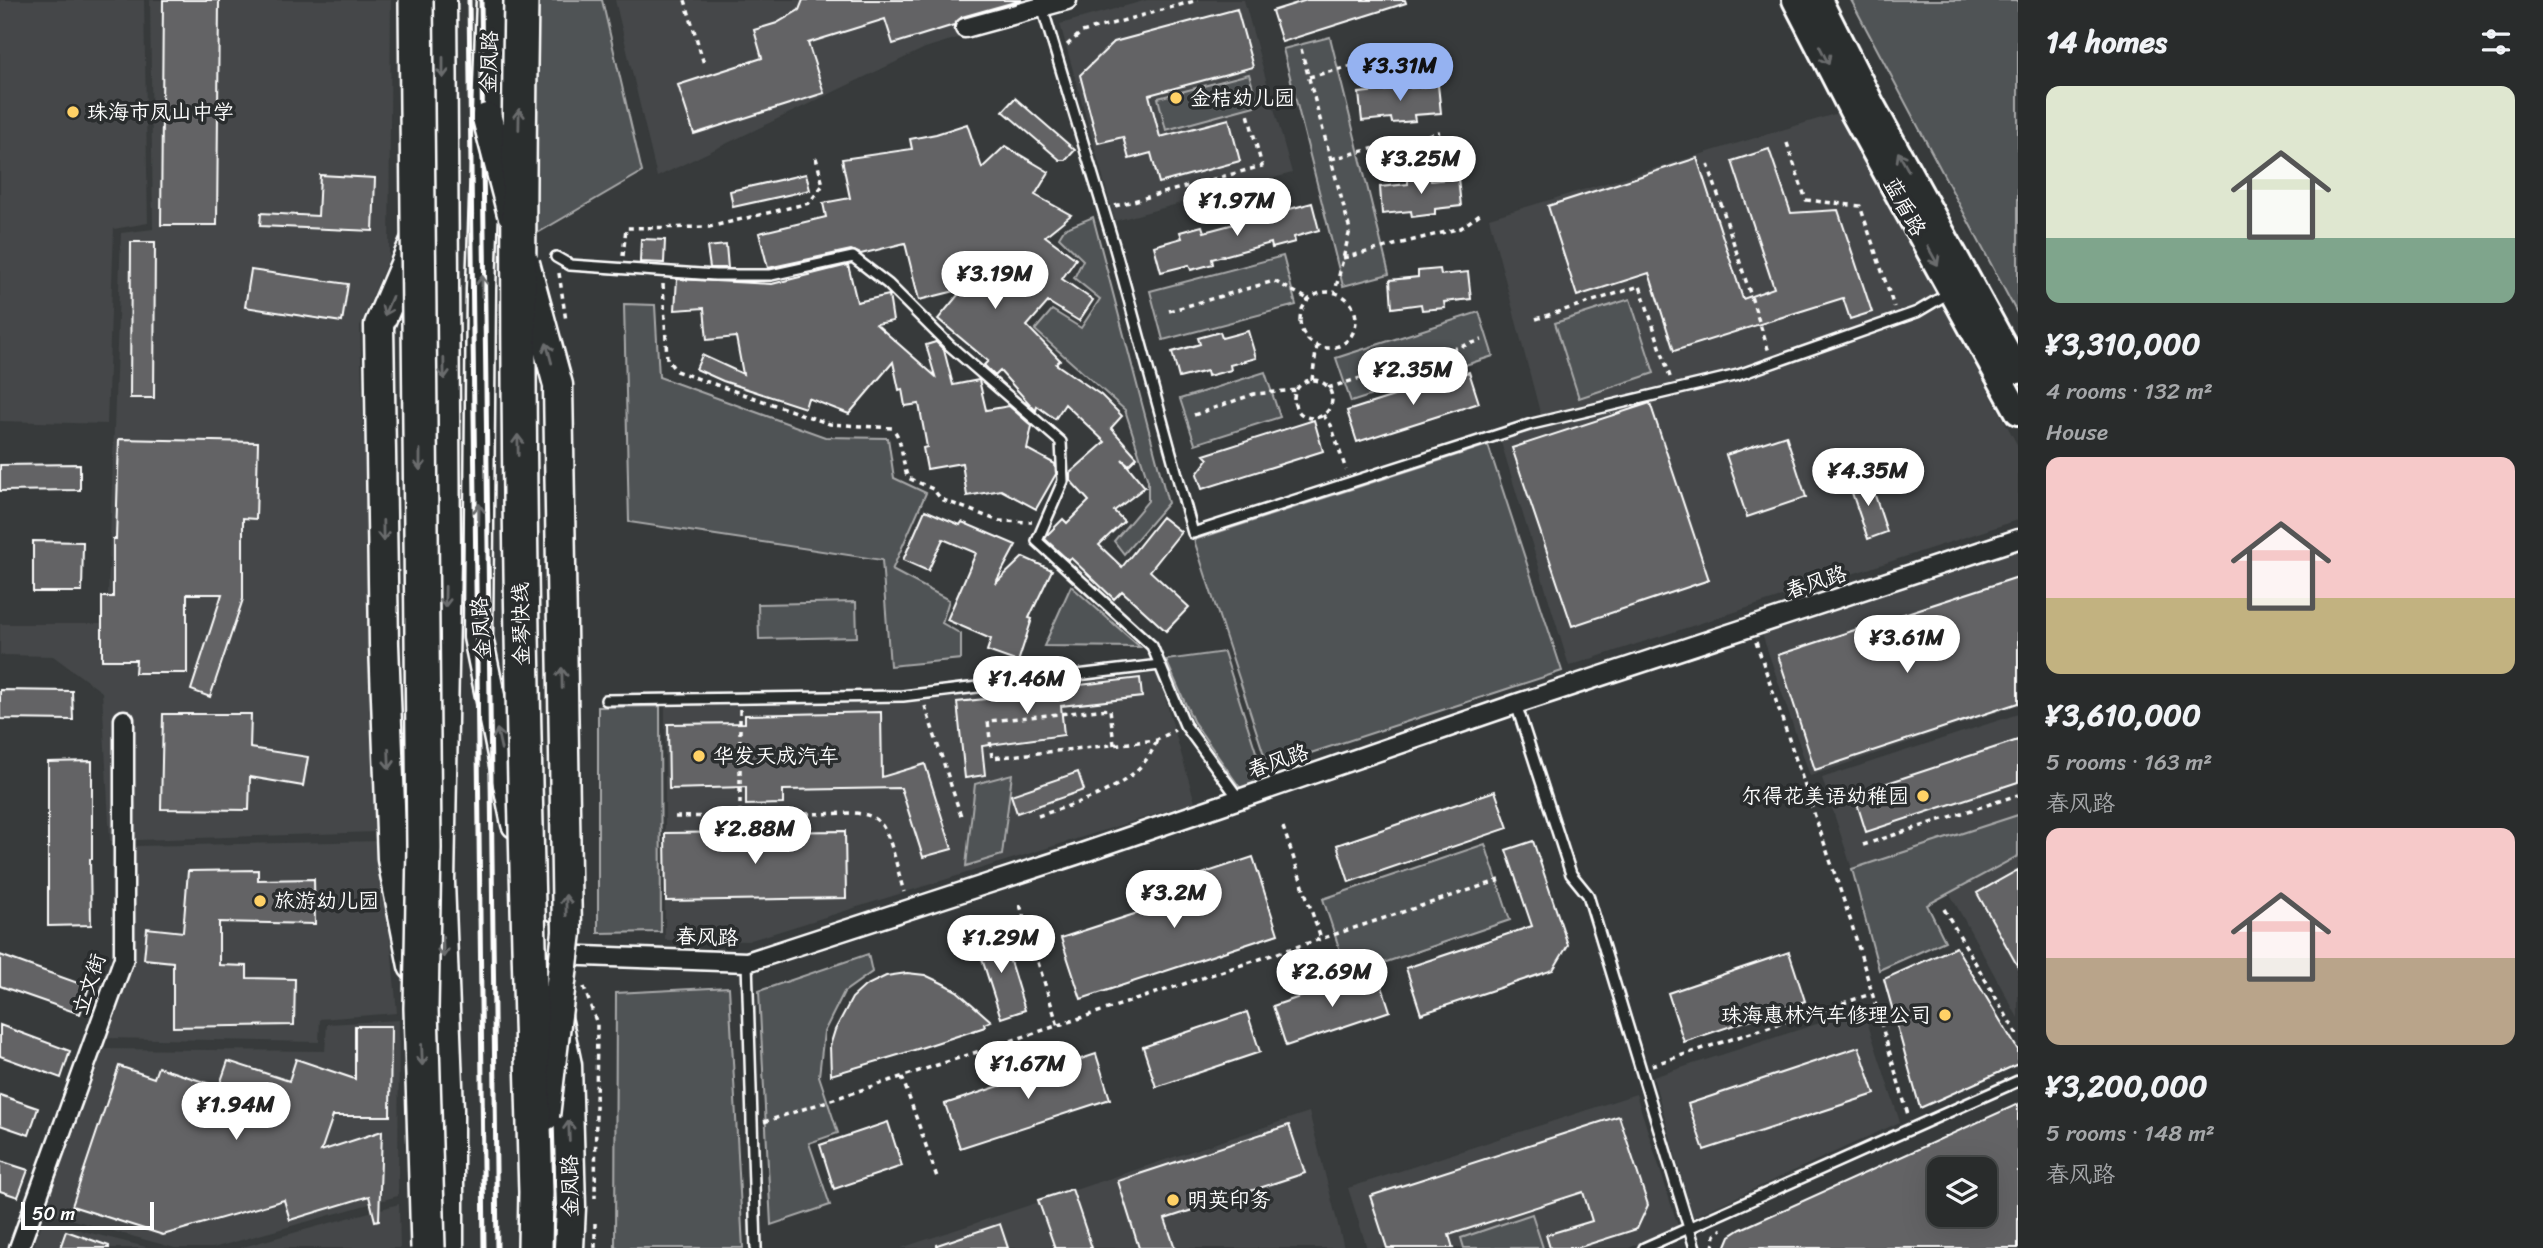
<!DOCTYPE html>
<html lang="en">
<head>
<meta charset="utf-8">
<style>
  :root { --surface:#292c2c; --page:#313434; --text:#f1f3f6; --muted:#a5a7a9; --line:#454848; --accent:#95b2f1 }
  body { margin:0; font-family:Sriracha,"LXGW WenKai TC",sans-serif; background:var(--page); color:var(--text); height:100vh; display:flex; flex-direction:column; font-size:26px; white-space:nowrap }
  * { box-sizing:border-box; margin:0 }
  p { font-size:23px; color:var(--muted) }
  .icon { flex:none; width:38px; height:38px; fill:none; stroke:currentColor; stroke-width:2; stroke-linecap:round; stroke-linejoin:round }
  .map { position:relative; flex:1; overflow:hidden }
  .panel { display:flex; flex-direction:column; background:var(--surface); width:525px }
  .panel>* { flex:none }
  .buttons { position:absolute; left:1927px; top:1157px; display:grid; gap:14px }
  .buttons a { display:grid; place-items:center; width:70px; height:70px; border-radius:14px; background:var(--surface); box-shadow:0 7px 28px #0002,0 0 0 2px var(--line); font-size:35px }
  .scale { position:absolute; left:21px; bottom:18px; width:133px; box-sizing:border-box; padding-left:7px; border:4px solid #fff; border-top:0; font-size:19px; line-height:24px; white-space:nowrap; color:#fff; -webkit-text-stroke:5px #2a2d2e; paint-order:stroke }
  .price { position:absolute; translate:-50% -60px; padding:0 16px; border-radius:24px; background:#fff; color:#222; font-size:23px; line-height:46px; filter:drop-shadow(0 2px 4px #0008) }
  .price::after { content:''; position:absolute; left:50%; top:42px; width:21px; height:16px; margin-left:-10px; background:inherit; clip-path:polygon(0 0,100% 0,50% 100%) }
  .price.selected { background:var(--accent); color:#111 }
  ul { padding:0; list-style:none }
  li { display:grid; align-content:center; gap:14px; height:371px; padding:0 28px }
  li span { display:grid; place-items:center; height:217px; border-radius:14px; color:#555 }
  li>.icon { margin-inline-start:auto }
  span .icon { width:126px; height:126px; fill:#fffc; stroke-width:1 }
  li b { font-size:30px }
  h2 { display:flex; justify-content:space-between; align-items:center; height:84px; padding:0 28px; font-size:30px }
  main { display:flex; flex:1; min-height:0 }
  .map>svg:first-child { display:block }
  .built { fill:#444748 }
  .green { fill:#505354; stroke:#a8a9aa; stroke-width:2 }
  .building { fill:#636465; stroke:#fff; stroke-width:2; fill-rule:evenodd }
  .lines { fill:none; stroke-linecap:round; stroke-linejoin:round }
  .lane-casing { stroke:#fff; stroke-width:14 }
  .street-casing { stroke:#fff; stroke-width:23 }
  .secondary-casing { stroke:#fff; stroke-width:30 }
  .primary-casing { stroke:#fff; stroke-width:33 }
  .path { stroke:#fff; stroke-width:3.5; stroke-dasharray:5 5; stroke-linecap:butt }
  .lane { stroke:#2a2d2e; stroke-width:9 }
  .street { stroke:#2a2d2e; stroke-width:18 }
  .secondary { stroke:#2a2d2e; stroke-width:24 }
  .primary { stroke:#2a2d2e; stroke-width:28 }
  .rail { stroke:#fff; stroke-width:5 }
  .primary-bridge-casing { stroke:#fff; stroke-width:33; stroke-linecap:butt }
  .highway-bridge-casing { stroke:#fff; stroke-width:38; stroke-linecap:butt }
  .primary-bridge { stroke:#2a2d2e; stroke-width:28 }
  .highway-bridge { stroke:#2a2d2e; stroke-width:33 }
  .oneway { stroke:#6a6c6d }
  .poi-dot { fill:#ffd166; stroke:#2a2d2e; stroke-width:2.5 }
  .labels { text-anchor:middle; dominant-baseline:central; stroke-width:7; stroke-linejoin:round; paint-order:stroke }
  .street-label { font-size:21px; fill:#fff; stroke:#2a2d2e }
  .poi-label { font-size:21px; fill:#fff; stroke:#2a2d2e; text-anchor:start }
</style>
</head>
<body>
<main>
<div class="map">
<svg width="2018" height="1248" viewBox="0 0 2018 1248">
  <rect width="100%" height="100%" fill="#373a3b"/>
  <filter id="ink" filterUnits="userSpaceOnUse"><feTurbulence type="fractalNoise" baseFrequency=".0143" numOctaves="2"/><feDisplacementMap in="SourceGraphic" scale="14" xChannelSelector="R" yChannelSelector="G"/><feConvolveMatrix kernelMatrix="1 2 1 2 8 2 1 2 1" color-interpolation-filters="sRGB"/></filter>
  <g filter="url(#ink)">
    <path class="built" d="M0,0H144L148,223L114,229L107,424L0,421Z
      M150,0H391L389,257L360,326L376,832L110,841L102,692L53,656L0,655V624H107L121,233L153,229Z
      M615,0H1082L925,48L657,177Z
      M1147,0H1244L1292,173L1115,221L1060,24Z
      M1838,113L2018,446V520L1569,666L1500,439L1543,424L1489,218Z
      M2018,548V705L1810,776L1762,634Z
      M1158,673L1195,802L748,941L665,940V704L903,703Z
      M2018,714V815L1852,869L1822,778Z
      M382,841L397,1013L320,1019L319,1042L104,1038L134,956V846Z
      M2018,856V1018L1949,892Z
      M1863,1009L1900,1122L1693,1217L1653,1077Z
      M399,1020L398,1196L213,1248H175L44,1212L103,1049L325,1051L327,1024Z
      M1636,1094L1678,1226L1629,1248H1367L1348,1188Z
      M1309,1112L1344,1248H901Z
      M399,1204L400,1248H239Z
      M43,1221L150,1248H33Z"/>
    <path class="green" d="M537,0H602L642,172L534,235Z
      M1851,0H2018V315Z
      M1330,37L1389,274L1343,286L1283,49Z
      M1249,74L1258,105L1166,130L1158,98Z
      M1093,217L1168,503L1124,554L1114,541L1148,501V481L1125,410L1035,330L1052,310L1081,328L1100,299L1074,278L1083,260L1059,237L1064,229Z
      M1283,256L1296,305L1163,340L1150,291Z
      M1630,299L1654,373L1579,398L1555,323Z
      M624,304L655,305L659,377L825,437L888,438L894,478L926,493L892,570L949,600L942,623L961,634V659L890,666L882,560L629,522Z
      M1479,312L1493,356L1351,402L1336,358Z
      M1265,372L1280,417L1195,444L1180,399Z
      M1488,445L1562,671L1268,767L1194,540Z
      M1071,586L1140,647L1044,646Z
      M856,602L857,637L759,639L758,604Z
      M1224,652L1266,783L1243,792L1193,721L1166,660Z
      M660,706L661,932L598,933V707Z
      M1012,774L1002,855L966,866L975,784Z
      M2018,815V856L1927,905L1945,941L1879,970L1852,869Z
      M1485,844L1510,920L1348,975L1323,899Z
      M868,954L872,972L844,992L824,1032L819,1076L838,1133L809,1143L830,1205L771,1225L759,991Z
      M729,987L743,1248H615L616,993Z
      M1532,1214L1543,1248H1464L1461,1238Z"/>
    <path class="building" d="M163,0H219L217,225H161Z
      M803,0H1022L962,17L954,25L893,44L885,19L808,43L824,93L694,134L678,85L762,58L754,30L777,23L799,10Z
      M1307,0H1405L1406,3L1282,42L1272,11Z
      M1237,9L1253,67L1149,95L1160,137L1229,119L1240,161L1159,183L1151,153L1129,159L1123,137L1098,143L1080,75L1114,42Z
      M1410,82L1411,88L1438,85L1441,113L1414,115L1415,121L1392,123L1391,118L1362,121L1359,93L1388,90L1387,85Z
      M1015,98L1075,150L1066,160H1060L1003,111Z
      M967,124L982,168L1005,146L1049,172L1035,195L1071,215L1045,236L1076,259L1062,279L1093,300L1079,321L1048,302L1027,326L1060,360L1056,364L1101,395L1122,416L1111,428L1137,457L1129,465L1122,459L1145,487L1114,511L1124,521L1099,545L1122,567L1162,517L1181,532L1150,571L1189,607L1166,631L1122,591L1114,599L1071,558L1068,560L1045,539L1048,534L1063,519L1067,523L1089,501L1070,480V473L1105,442L1065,404L1055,419L1037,406L1036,411L1000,371L995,376L984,365L988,361L938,319L963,289L919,300L905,243L861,254L851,250L768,268L759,233L826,217L823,203L850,198L842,159L912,149L910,139L936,134Z
      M1769,149L1791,213L1838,210L1872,312L1850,319L1843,298L1674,351L1649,273L1577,296L1548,206L1697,158L1743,299L1774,288L1732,161Z
      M806,174L810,190L733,207L730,191Z
      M320,175L375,178L373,231L260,226L261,213L318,216Z
      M1430,176L1431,181L1458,178L1461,206L1435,209V214L1412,217L1411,211L1382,214L1380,187L1408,184V178Z
      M1312,203L1319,230L1294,237L1295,242L1272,248L1271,243L1212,259L1213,264L1191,270L1189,265L1161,272L1154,246L1182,238L1180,232L1202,226L1204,232L1264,216L1262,211L1284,205L1286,210Z
      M641,239L665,240L664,263L640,262Z
      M131,242H155L154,398H130Z
      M726,245L728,268H710L707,247Z
      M848,265L857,302L889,295L893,321L876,324L935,376L926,345L936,342L944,350L953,385L979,380L986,410L1009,406L1032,426L1027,449L1055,464L1056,474L1036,509L1001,490L967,496L962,463L927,469L923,448L927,447L919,404L905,406L902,389L899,390L893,362L849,414L808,398L805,408L723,381L696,369L702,355L743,374L736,337L707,340L704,308L675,310L677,279L772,284Z
      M1440,269L1441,275L1468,272L1471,299L1444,302L1445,308L1422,310L1421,304L1392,308L1390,280L1418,277V271Z
      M251,270L348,284L342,322L245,307Z
      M1248,331L1256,358L1230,365L1231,370L1208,376L1207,371L1179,378L1172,352L1200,344L1198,338L1220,332L1222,338Z
      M1469,372L1479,403L1357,442L1347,411Z
      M1650,403L1709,580L1572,626L1512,448Z
      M1314,420L1323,451L1202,489L1197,474L1208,459L1204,455Z
      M1786,435L1806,497L1747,517L1726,455Z
      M119,439L258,442L256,519L243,518V599L210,697L191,690L222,594H187V673H135L136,660H102V597H113V539H116Z
      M80,464V490L0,491V465Z
      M1869,477L1887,532L1868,539L1849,484Z
      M925,510L960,525L962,522L1016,545L995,584L1023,557L1052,570L1029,618L1032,619L1018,662L987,651L991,639L947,620L976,553L943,539L928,571L903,560Z
      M33,541L83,542L82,592H33Z
      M2018,577V703L1815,770L1778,655Z
      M1140,678L1142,697L1061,706L1064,735L982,746L985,775L965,778L957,702L985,699V696Z
      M0,690L72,691L73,720L0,719Z
      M881,712L882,777L925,764L952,849L923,857L901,788L783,790V804L746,805V787L669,789L668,724L745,723V715Z
      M163,714H251L250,748L308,757L303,786L250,777L249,810L161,809Z
      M2018,740V782L1866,832L1854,794Z
      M92,761V859H90L91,925L48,926V762Z
      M1078,772L1084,790L1017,813L1011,795Z
      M1495,791L1508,828L1349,882L1337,845Z
      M845,831L846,898L666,901L665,833Z
      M1533,841L1568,945L1553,970L1421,1014L1406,968L1532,926L1506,850Z
      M1253,857L1278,934L1081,999L1061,938L1162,905L1156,889Z
      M258,870V880L314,879L315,924L219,922V965L247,966V978L295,979L294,1025L173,1027V962L144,959L147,928L183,932L188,871Z
      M2018,870V967L1977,893Z
      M1001,932L1025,1010L1001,1018L976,940Z
      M1956,947L2018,1050V1064L1920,1108L1884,979Z
      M1789,952L1805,1001L1684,1042L1668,993Z
      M0,955L89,987L80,1014L0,986Z
      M1377,971L1390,1011L1286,1046L1273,1006Z
      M907,973L925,975L942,983L957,991L991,1021L984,1024L985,1027L905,1053L831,1075L830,1046L835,1030L852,998L865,986L886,976Z
      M1247,1012L1260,1052L1156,1087L1143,1047Z
      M0,1025L70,1051L61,1078L0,1056Z
      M355,1026H391L390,1116H333L321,1151L382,1131L379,1220L375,1221L369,1196L290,1220L284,1200L163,1235L72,1206L119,1066L154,1078L158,1067L219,1087L228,1061L289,1081L296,1059L355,1079Z
      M1859,1047L1875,1094L1704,1150L1688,1104Z
      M1096,1054L1110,1099L960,1148L945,1104Z
      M0,1095L38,1108L29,1135L0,1125Z
      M2018,1104V1248H1725L1730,1236L1741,1229ZM1939,1169H1984V1214H1939Z
      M1619,1116L1648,1205L1637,1229L1577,1248H1550L1546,1235L1592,1221L1583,1192L1449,1235L1453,1248H1387L1370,1196Z
      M888,1122L902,1166L834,1189L820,1145Z
      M1289,1125L1305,1173L1165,1219L1175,1248H1139L1118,1181Z
      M0,1161L28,1170L18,1197L0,1191Z
      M1072,1189L1092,1248H1055L1038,1200Z
      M1000,1224L1008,1248H937V1245Z
      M66,1231L109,1246V1248H60Z"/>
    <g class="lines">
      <g class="lane-casing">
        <path id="lane" d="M1042,7L1114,245L1193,533L1532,424L1738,375L1917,312L1949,293
          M556,257L570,265L715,275H771L853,257L888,284L949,345L1061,442L1063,481L1037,541L1152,646L1185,725L1239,799
          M606,700L903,696L1160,665
          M1516,704L1571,874L1588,895L1695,1248
          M747,962L756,1248
          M1644,1248L2018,1081"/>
      </g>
      <g class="street-casing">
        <path id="street" d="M965,28L1067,0
          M557,955L747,962L1076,855L1516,704L2018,539
          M19,1248L124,958V720"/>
      </g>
      <g class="secondary-casing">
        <path id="secondary" d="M1795,0L1852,111L2018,412
          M1819,0L1872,105L2018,371"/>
      </g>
      <g class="primary-casing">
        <path id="primary" d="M442,0L446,557L440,882L449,1110V1248
          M491,0L481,289L478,637L516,824
          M539,932L567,1065L571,1207L569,1248
          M413,966L392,859L384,644L379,325L417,236"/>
      </g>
      <path class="path" d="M685,0L704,64
        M1067,45L1082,32L1198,0
        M1301,49L1350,230L1335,292
        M1309,77L1415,50
        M1787,143L1806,200L1860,206L1894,307
        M1331,159L1440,132
        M1708,164L1769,352
        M1115,206L1262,166L1248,114
        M623,256L626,228L709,227L809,203L823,185L815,154
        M1343,258L1461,228L1481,213
        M559,273L566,321
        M663,284L667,359L676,371L830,424L892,428C904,440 901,462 908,478L933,489L941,499L999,521L1032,522
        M1300 320a28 28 0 1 1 56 0a28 28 0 1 1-56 0Z
        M1169,311L1274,281L1308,299
        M1536,319L1640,286L1671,380
        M1312,380L1317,345
        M1294 399a19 19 0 1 1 38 0a19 19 0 1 1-38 0Z
        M1328,388L1482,340
        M1194,415L1254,394L1297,390
        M1323,415L1331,425L1346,470
        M1756,642L1851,922L1909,1118
        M925,706L962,819
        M740,709V815
        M1114,745L1110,709L988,721L992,758L1157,740L1175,730
        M1038,816C1082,801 1139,788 1157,740
        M675,817L854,813C864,814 873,815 880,823C892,836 898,874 904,892
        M1283,827L1321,939
        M1863,845L2018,795
        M1020,905L1058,1026
        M1944,909L2018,1036
        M584,987L597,1024L595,1198
        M1652,1065L1871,994
        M902,1077L938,1180
        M764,1122L1500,880
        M595,1248V1219
        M1713,1248L1715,1235L1722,1229"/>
      <use href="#lane" class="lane"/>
      <use href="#street" class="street"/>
      <use href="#secondary" class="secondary"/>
      <use href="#primary" class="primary"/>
      <path class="rail" d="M469,0L484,1248
        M481,0L497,1248"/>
      <g class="primary-bridge-casing">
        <path id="primary-bridge" d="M487,118L512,214
          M525,263L558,385L567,932L545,1116"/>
      </g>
      <g class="highway-bridge-casing">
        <path id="highway-bridge" d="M416,0L424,848L421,1008L428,1248
          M521,0C514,398 524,795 536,1192L535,1248"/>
      </g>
      <use href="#primary-bridge" class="primary-bridge"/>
      <use href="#highway-bridge" class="highway-bridge"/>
    </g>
    <defs><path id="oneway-shaft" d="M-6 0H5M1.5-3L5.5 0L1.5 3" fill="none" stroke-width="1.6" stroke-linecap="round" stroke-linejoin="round" transform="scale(1.75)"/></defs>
    <g class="oneway">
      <use href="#oneway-shaft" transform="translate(1824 55) rotate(63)"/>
      <use href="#oneway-shaft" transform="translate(443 68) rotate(90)"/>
      <use href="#oneway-shaft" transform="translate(519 119) rotate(-89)"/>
      <use href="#oneway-shaft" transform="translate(1903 161) rotate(-119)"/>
      <use href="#oneway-shaft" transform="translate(1933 256) rotate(61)"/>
      <use href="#oneway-shaft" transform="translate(482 286) rotate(-89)"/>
      <use href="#oneway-shaft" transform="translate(388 306) rotate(113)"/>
      <use href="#oneway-shaft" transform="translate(549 353) rotate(-105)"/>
      <use href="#oneway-shaft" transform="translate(444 369) rotate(89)"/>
      <use href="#oneway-shaft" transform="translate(518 445) rotate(-91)"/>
      <use href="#oneway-shaft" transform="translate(420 460) rotate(90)"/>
      <use href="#oneway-shaft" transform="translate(479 514) rotate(-89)"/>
      <use href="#oneway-shaft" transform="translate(383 531) rotate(89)"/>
      <use href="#oneway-shaft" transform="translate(445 597) rotate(91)"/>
      <use href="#oneway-shaft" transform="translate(562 678) rotate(-91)"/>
      <use href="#oneway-shaft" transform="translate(499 739) rotate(-102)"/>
      <use href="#oneway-shaft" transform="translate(389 759) rotate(88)"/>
      <use href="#oneway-shaft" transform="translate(566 905) rotate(-91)"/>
      <use href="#oneway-shaft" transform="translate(443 947) rotate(88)"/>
      <use href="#oneway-shaft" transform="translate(422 1055) rotate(88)"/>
      <use href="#oneway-shaft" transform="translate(569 1131) rotate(-92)"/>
    </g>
  </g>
  <g class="poi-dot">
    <circle cx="1176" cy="98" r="7"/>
    <circle cx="73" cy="112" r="7"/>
    <circle cx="699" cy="756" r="7"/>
    <circle cx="1923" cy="796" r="7"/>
    <circle cx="260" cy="901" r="7"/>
    <circle cx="1945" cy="1015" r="7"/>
    <circle cx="1173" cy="1200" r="7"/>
  </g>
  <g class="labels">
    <g class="street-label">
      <text transform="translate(489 62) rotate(-88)">金凤路</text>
      <text transform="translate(1905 207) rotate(61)">蓝盾路</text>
      <text transform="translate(1816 582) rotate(-18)">春风路</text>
      <text transform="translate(521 624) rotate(-91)">金琴快线</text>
      <text transform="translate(481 628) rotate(-94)">金凤路</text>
      <text transform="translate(1278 761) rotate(-19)">春风路</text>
      <text transform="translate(707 937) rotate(2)">春风路</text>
      <text transform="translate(89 984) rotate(-72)">立文街</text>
      <text transform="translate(570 1186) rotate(-91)">金凤路</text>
    </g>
    <g class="poi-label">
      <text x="1190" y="98">金桔幼儿园</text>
      <text x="87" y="112">珠海市凤山中学</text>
      <text x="713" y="756">华发天成汽车</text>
      <text x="1909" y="796" text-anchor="end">尔得花美语幼稚园</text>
      <text x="274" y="901">旅游幼儿园</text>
      <text x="1931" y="1015" text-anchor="end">珠海惠林汽车修理公司</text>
      <text x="1187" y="1200">明英印务</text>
    </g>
  </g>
</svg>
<div class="buttons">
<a><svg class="icon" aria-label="layers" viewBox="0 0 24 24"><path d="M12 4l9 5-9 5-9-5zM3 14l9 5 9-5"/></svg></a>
</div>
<div class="scale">50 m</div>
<b class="price selected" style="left:1400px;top:103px">¥3.31M</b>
<b class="price" style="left:1421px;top:196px">¥3.25M</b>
<b class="price" style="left:1237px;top:238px">¥1.97M</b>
<b class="price" style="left:995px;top:311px">¥3.19M</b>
<b class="price" style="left:1413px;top:407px">¥2.35M</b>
<b class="price" style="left:1868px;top:508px">¥4.35M</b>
<b class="price" style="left:1907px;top:675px">¥3.61M</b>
<b class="price" style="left:1027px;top:716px">¥1.46M</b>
<b class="price" style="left:755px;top:866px">¥2.88M</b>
<b class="price" style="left:1174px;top:930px">¥3.2M</b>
<b class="price" style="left:1001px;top:975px">¥1.29M</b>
<b class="price" style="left:1332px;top:1009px">¥2.69M</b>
<b class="price" style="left:1028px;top:1101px">¥1.67M</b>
<b class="price" style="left:236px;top:1142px">¥1.94M</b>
</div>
<section class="panel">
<h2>14 homes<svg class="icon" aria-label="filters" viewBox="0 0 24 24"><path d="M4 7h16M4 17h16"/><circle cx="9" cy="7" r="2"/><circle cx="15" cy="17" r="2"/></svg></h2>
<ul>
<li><span style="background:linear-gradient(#dfe7d0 70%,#7fa58c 0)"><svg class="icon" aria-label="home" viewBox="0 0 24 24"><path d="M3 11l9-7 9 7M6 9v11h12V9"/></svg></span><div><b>¥3,310,000</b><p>4 rooms · 132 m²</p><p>House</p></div></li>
<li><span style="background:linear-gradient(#f6c9c9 65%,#c2b280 0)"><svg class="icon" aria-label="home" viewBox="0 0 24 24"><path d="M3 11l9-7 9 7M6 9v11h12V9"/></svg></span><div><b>¥3,610,000</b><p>5 rooms · 163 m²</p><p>春风路</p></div></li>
<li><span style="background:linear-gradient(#f6c9c9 60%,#b9a48a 0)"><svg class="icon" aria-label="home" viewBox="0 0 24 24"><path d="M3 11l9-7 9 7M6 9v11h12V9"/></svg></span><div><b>¥3,200,000</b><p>5 rooms · 148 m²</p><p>春风路</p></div></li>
</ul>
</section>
</main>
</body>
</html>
